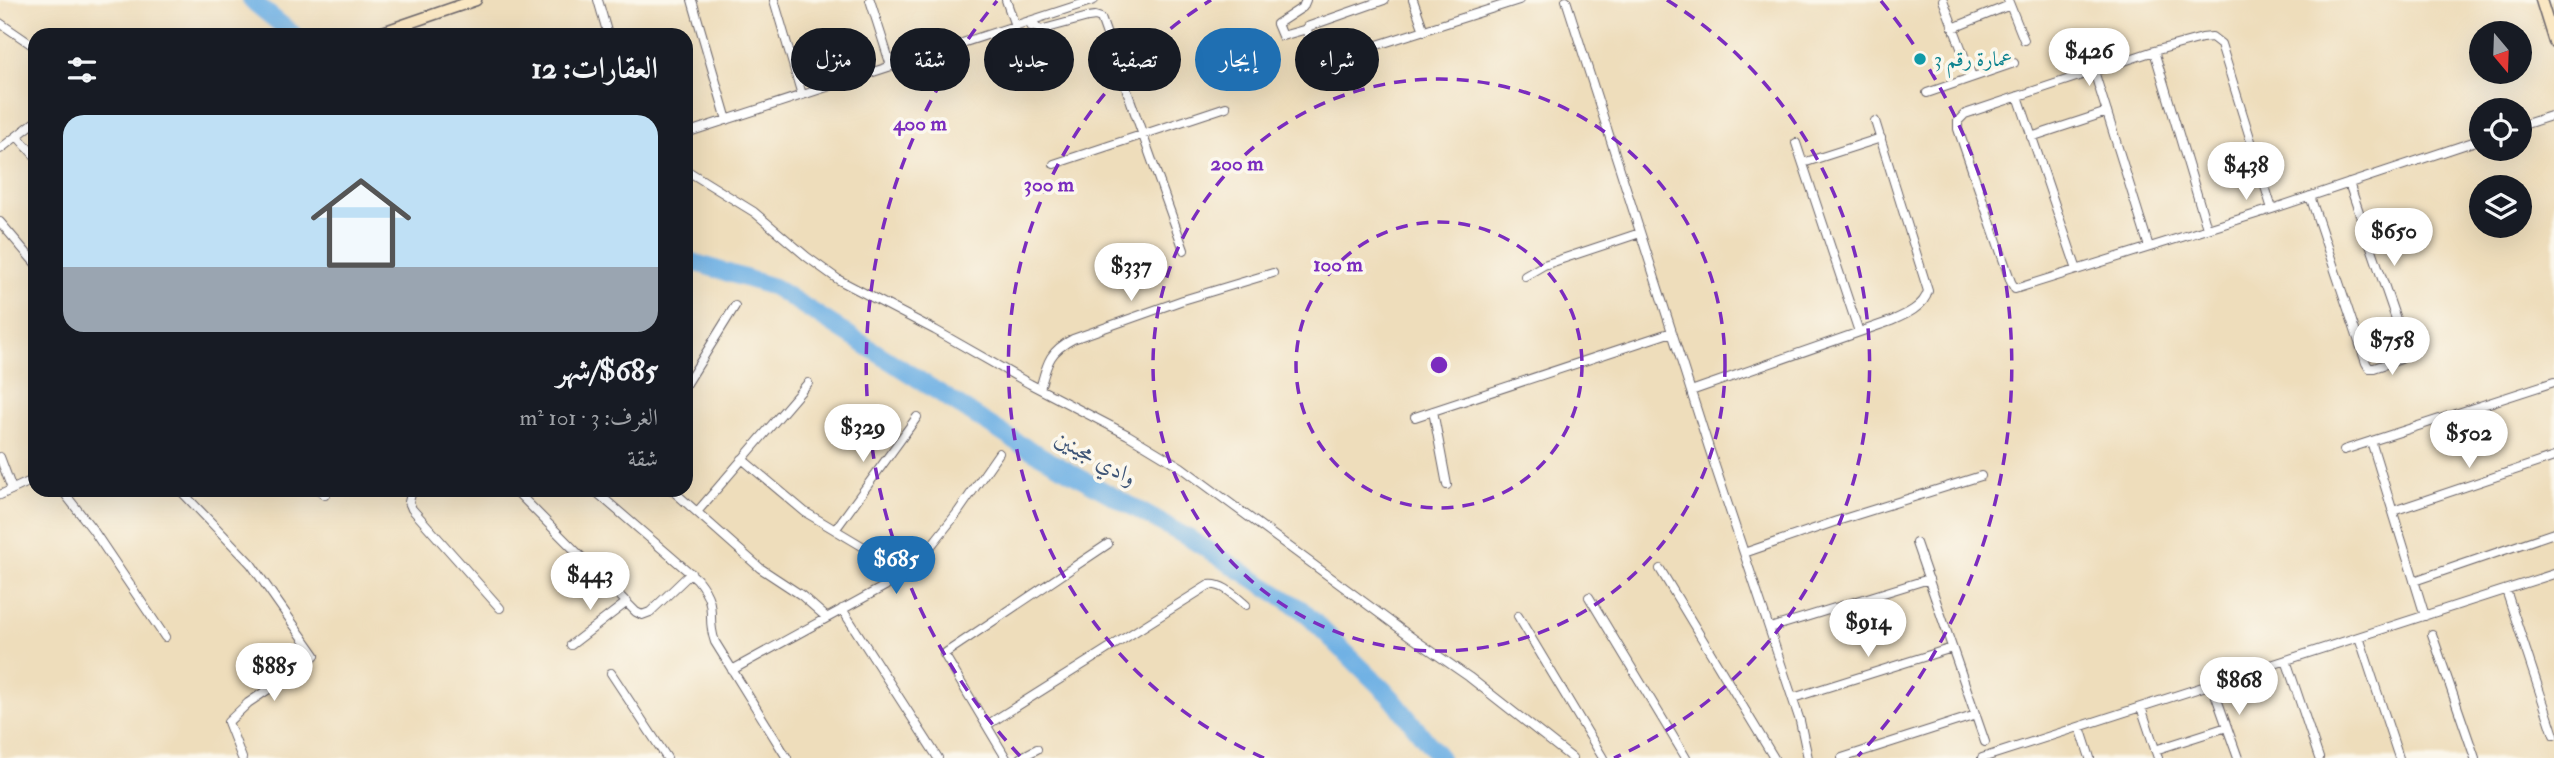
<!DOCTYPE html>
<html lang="ar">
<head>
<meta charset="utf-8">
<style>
  :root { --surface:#171b24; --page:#20242c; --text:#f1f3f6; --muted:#9ea1a6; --line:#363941; --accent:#1f6fb2 }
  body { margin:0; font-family:"IM FELL Double Pica",Amiri,serif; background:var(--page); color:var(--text); direction:rtl; height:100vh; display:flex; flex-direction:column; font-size:26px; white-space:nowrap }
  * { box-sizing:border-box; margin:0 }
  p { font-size:23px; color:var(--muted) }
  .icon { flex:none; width:38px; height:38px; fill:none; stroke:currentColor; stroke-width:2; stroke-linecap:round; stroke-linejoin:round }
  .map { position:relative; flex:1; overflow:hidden; direction:ltr }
  .details { position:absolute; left:28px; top:28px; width:665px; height:469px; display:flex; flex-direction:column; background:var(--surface); border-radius:21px; box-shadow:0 7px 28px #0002; direction:rtl }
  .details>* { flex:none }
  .guide { position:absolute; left:714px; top:28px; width:665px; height:63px; direction:rtl; display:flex; gap:14px }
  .needle { width:46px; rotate:161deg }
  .tools { position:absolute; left:2469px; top:21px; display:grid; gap:14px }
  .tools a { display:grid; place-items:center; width:63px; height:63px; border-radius:50%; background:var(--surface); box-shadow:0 7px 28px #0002; font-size:35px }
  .price { position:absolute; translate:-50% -60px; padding:0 16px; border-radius:24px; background:#fff; color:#222; font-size:23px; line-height:46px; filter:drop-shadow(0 2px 4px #0008) }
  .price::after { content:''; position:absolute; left:50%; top:42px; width:21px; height:16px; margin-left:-10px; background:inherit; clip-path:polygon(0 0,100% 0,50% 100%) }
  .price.selected { background:var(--accent); color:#fff }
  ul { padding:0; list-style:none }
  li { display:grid; align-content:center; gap:14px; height:371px; padding:0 35px }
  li+li { border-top:2px solid var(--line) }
  li span { display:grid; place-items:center; height:217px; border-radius:21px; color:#555 }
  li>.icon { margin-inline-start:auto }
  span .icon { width:126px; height:126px; fill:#fffc; stroke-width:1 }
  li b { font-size:30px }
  h2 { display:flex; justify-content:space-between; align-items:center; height:84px; padding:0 35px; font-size:30px }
  .pill { padding:0 24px; border-radius:32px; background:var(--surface); box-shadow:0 7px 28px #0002; font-size:24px; line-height:63px }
  .pill.selected { background:var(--accent); color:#fff }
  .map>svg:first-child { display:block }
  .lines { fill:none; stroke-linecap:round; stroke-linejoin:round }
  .river { stroke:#6fb1e4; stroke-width:18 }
  .street-casing { stroke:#696368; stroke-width:10 }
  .secondary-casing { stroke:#696368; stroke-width:13 }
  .street { stroke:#fff; stroke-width:8 }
  .secondary { stroke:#fae7c3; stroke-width:10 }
  .ring { fill:none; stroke:#7b2cbf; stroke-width:3.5; stroke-dasharray:12 9 }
  .culture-dot { fill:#0f9aa8; stroke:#fbf7ec; stroke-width:2.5 }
  .labels { text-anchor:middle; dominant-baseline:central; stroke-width:7; stroke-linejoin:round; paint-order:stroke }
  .culture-label { font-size:21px; fill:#0d838f; stroke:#fbf7ec; text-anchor:start }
  .water-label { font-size:23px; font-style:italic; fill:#3d5476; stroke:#fbf7ec }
  .centre { fill:#7b2cbf; stroke:#fbf7ec; stroke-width:3.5 }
  .ring-label { font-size:21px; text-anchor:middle; font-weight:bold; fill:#7b2cbf; stroke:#fbf7ec; stroke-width:7; stroke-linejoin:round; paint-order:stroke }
</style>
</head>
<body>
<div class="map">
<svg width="2554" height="758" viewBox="0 0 2554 758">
  <rect width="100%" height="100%" fill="#fbf7ec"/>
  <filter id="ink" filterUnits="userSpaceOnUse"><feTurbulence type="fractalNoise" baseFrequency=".0143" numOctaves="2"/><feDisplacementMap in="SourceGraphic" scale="14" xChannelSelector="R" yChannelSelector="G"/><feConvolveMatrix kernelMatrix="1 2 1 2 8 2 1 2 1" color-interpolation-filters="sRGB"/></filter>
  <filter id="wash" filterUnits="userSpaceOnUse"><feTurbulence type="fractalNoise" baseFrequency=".00686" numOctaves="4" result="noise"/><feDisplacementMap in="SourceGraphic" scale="28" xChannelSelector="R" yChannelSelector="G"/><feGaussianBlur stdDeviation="1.57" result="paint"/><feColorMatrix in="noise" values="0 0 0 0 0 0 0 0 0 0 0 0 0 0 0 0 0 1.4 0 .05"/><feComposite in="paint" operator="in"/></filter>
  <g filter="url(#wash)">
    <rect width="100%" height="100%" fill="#edb"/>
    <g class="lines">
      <path class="river" d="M251,0L294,35
        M686,260L774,287L1018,443L1192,540L1301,609L1391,697L1440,758"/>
    </g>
  </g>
  <g filter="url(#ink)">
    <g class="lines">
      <g class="street-casing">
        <path id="street" d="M598,0L608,35
          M692,0L727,120
          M774,0L802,95
          M870,0L891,66
          M1006,0L1015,26
          M1306,0L1303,7L1277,24L1282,36L1307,29
          M1384,0L1307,27L1308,36L1316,59L1327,61L1519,0
          M1413,0L1424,31
          M1566,0L1709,448L1800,721L1808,758
          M1943,0L1972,77
          M2008,0L2024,40
          M1029,21L1031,26L1035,25L1040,30L1088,17L1095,16L1101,18L1184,250
          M0,23L35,47
          M1953,28L2010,5
          M2154,51L2207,228
          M2094,71L2149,247
          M1927,93L2014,63
          M2018,96L2077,270
          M2520,126L2554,115
          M686,133L1094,0
          M17,136L35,156
          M2031,137L2107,112
          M1796,143L1859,332
          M0,149L35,122
          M1803,163L1881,138
          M1054,164L1226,107
          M686,170L754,212L807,257L839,280L935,330L1030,384L1128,435L1181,467L1414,639L1469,677L1572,758
          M2310,196L2366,363L2369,368H2374L2401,359L2406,348L2349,183
          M2272,209L2221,44L2212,37L2202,38L2154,51L1965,114L1958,121V129L2011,282L2015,289L2272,209L2482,139
          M0,222L35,263
          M1525,276L1544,265L1640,233
          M686,385L735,306
          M1040,389C1047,364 1048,352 1073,339L1183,300L1273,273
          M1691,391L1891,321C1905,315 1924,307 1928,291L1875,121
          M1433,411L1447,485
          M1415,417L1672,332
          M2371,441L2425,616
          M2344,450L2554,382
          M0,457L12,489
          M742,459L805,512L904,571
          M62,490L93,530L165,637
          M180,490L251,564L315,655L306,664L248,703L228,722L242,758
          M319,490L325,495
          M412,490L409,502L412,509L500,608
          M515,490L636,612L642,615L650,612L691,573
          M594,490L697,579C720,608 705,614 715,642L787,758
          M672,490L760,568L801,595L826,617
          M0,495L35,479
          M2393,511L2554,457
          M697,512L808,383
          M835,530L917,417
          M1916,543L1985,742
          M1744,553L1837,521L1981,476
          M1660,569L1774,758
          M2414,581L2554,533
          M2506,590L2554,735
          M1589,597L1686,758
          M842,609L938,758
          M1518,616L1603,758
          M1770,628L1929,579
          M2432,634L2475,758
          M2359,637L2399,758
          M571,645L627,602
          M2286,660L2319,758
          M732,670L885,586L923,556L958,512L999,453
          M611,673L667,758
          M2212,685L2238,758
          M1793,698L1952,648
          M2141,707L2158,758
          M987,725L1209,585C1223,583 1235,596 1246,605
          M2080,727L2090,758
          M2155,750L2227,727
          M1006,758L944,654L1108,544
          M1020,758L1037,749
          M1842,758L1976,715
          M1982,758L2554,574"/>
      </g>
      <g class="secondary-casing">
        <path id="secondary" d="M2541,0L2554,42
          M374,35L476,0"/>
      </g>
      <use href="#street" class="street"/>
      <use href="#secondary" class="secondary"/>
    </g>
  </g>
  <g class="ring">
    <circle cx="1439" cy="365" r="143"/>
    <circle cx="1439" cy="365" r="286"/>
    <path d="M1264 758A430 430 0 0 1 1211 0M1667 0A430 430 0 0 1 1614 758"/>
    <path d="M1020 756A573 573 0 0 1 997 1M1881 1A573 573 0 0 1 1858 756"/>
  </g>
  <circle class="culture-dot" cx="1920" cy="59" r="7"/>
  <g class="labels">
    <g class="culture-label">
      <text x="1934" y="59">عمارة رقم 3</text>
    </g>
    <g class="water-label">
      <text transform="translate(1096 458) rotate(29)">وادي مجينين</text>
    </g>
  </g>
  <circle cx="1439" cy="365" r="10" class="centre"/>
  <g class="ring-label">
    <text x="920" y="130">400 m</text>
    <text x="1237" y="170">200 m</text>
    <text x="1049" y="191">300 m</text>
    <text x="1338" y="271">100 m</text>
  </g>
</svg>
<div class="tools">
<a><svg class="needle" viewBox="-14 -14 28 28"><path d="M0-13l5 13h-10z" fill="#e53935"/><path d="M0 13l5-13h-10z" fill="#9ea1a6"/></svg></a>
<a><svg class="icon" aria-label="locate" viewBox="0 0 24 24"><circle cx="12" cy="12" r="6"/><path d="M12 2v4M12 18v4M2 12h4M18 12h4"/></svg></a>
<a><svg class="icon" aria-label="layers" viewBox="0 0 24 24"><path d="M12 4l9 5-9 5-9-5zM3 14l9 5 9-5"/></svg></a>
</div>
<b class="price" style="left:2089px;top:88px">$426</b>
<b class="price" style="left:2246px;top:202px">$438</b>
<b class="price" style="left:2394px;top:268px">$650</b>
<b class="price" style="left:1131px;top:303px">$337</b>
<b class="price" style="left:2392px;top:377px">$758</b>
<b class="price" style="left:863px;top:464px">$329</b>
<b class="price" style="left:2469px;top:470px">$502</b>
<b class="price selected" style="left:896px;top:596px">$685</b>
<b class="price" style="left:590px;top:612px">$443</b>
<b class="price" style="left:1868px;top:659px">$914</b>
<b class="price" style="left:274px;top:703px">$885</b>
<b class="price" style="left:2239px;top:717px">$868</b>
<div class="guide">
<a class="pill">شراء</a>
<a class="pill selected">إيجار</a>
<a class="pill">تصفية</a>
<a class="pill">جديد</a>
<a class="pill">شقة</a>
<a class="pill">منزل</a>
</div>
<section class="details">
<h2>العقارات: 12<svg class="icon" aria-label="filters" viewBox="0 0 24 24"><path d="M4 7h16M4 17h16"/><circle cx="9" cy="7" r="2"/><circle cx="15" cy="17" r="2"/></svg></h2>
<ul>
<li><span style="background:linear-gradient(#bfe0f5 70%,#9aa5b1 0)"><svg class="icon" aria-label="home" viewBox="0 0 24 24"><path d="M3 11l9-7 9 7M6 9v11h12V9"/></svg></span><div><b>$685/شهر</b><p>الغرف: 3 · 101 m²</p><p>شقة</p></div></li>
</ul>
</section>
</div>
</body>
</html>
